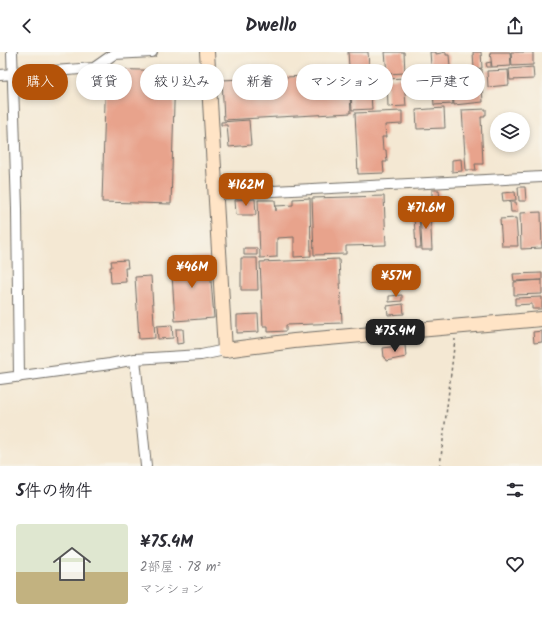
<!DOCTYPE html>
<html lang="ja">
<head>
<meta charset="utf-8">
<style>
  :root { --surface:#fff; --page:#f7f7f7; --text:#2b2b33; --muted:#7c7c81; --accent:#b45309 }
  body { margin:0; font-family:Kalam,"Klee One",sans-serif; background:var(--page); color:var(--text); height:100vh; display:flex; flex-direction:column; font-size:15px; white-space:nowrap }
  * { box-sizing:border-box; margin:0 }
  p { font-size:13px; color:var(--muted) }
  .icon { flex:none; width:22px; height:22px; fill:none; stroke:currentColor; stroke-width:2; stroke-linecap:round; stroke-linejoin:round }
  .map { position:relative; height:414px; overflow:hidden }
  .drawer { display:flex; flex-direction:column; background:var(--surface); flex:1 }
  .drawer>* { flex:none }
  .top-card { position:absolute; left:12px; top:12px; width:518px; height:36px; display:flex; gap:8px }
  .tools { position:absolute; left:490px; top:60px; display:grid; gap:8px }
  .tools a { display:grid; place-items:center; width:40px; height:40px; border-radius:50%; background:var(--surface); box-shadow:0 2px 6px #0003; font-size:20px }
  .price { position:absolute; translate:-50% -34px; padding:0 9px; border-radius:8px; background:var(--accent); color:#fff; font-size:13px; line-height:26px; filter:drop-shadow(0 1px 2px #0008) }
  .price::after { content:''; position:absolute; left:50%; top:24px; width:12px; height:9px; margin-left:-6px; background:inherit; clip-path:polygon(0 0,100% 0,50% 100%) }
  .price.on { background:#222; color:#fff }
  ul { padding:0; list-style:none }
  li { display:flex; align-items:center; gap:12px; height:100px; padding:0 16px }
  li span { display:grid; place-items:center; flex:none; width:112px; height:80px; border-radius:4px; color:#555 }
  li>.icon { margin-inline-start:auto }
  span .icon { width:48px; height:48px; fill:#fffc; stroke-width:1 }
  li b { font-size:17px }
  h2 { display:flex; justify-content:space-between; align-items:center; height:48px; padding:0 16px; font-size:17px }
  .pill { padding:0 14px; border-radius:18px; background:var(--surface); box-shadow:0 2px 6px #0003; font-size:14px; line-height:36px }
  .pill.on { background:var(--accent); color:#fff }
  header { display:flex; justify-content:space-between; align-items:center; height:52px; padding:0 16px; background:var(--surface); font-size:18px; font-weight:700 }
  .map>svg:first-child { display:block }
  .building { fill:#e8a38c }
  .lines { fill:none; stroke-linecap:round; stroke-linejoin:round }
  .street-casing { stroke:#716d66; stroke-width:12 }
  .secondary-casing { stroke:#716d66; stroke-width:16 }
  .path { stroke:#716d66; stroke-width:1.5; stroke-dasharray:3 3; stroke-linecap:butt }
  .street { stroke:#fff; stroke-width:10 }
  .secondary { stroke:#ffe4c6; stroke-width:14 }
</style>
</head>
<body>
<header><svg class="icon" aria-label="back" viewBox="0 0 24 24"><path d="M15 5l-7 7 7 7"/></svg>Dwello<svg class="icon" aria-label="share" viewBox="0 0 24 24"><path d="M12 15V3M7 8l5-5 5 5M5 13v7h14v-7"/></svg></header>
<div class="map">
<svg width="542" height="414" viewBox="0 0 542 414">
  <rect width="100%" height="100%" fill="#f7f3e8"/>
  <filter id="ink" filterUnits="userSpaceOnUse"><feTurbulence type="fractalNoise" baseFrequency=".025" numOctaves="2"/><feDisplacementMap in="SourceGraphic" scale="8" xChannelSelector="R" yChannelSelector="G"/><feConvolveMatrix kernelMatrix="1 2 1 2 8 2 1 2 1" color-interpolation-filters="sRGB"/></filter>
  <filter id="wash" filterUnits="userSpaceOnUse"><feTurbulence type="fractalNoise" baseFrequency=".012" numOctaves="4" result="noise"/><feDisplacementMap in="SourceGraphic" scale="16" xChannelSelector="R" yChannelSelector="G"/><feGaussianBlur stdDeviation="0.9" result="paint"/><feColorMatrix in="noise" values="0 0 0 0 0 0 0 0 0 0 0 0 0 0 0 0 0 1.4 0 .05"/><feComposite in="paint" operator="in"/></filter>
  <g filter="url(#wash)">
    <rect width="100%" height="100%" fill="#f4e8d3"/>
    <g id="blocks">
      <path class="building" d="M348,0H368L372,57L352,58Z
        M385,0H404L405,21L387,22Z
        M430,0H436V2L446,0V3H449L453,52L434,53Z
        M473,0H481L482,16L474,17Z
        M490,0H510L511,14L492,15Z
        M511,0H533V13L512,14Z
        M491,10V15H487L486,11Z
        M533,15L534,27L510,28L509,17Z
        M106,17L175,19L171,152L102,150Z
        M482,17L483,34L453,36L451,19Z
        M508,18L509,33L488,35L487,19Z
        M349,22L351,61L224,68L222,28Z
        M404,26L406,54L388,55L387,27Z
        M482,35L483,50L454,53L453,37Z
        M444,56L445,76L417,77L416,58Z
        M486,57V63H484V65H481L483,112H475L476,118H466L462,58Z
        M402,59V72L385,73L386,85H382L383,98H386L387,110H383L384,121L358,122L355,61Z
        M249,68L251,93L229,95L227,73H221V70Z
        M461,107L462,119L452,120V108Z
        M518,135H525L526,149H519Z
        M432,138H439L440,148L432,149Z
        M515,140L516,148L503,149L502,141Z
        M384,144L386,193L346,194V202L314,203L312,146Z
        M310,146L311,204L294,205V185L277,186V205L260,206L258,148H275L276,159V154L293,153V147Z
        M255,147L256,163H236L235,148Z
        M413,149H418L421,196H416Z
        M510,150H516L517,160H511Z
        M420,158H430L432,198H422Z
        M541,160L542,196L521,197L520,161Z
        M516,166L518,194H502L500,167Z
        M244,196H257V203H244Z
        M209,204L214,266L175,269L171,207Z
        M241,206H257L258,238H241Z
        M339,207L342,271L286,273V279L268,280V274H263L260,210Z
        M127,208L128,216H125L126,230L111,231L110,215H112L111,209Z
        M542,221V228L514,229L513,222Z
        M151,224L155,286L139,287L135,225Z
        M542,228V242L514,243V230Z
        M402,243V249L389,250V244Z
        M542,245V257H532V252L515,253V246Z
        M403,252L404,262L388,263L387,254Z
        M258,262L259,280L237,281V263Z
        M172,273L173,286L158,287L157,274Z
        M176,277H183L184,291L177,292Z
        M542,279V290L534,291L533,280Z
        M405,293L406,305L386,309L385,305H384L383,296Z"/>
    </g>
  </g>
  <g filter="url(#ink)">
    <use href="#blocks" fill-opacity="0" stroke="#716d66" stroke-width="1"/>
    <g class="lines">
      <g class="street-casing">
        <path id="street" d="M12,0L17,157L19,325
          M0,23L94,16L114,2L152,0
          M215,142L542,125
          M135,307L146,414
          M0,327L110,312L135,307L201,303L225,298"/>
      </g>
      <g class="secondary-casing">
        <path id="secondary" d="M207,0L225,298L294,289L542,267"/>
      </g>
      <path class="path" d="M440,414L455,287"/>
      <use href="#street" class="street"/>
      <use href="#secondary" class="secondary"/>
    </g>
  </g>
</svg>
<div class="tools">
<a><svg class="icon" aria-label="layers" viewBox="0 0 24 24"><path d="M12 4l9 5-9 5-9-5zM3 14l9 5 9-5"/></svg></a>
</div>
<b class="price" style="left:246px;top:155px">¥162M</b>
<b class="price" style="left:426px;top:178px">¥71.6M</b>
<b class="price" style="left:192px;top:237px">¥46M</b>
<b class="price" style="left:396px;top:246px">¥57M</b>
<b class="price on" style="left:395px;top:301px">¥75.4M</b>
<div class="top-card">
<a class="pill on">購入</a>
<a class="pill">賃貸</a>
<a class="pill">絞り込み</a>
<a class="pill">新着</a>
<a class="pill">マンション</a>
<a class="pill">一戸建て</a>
</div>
</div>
<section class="drawer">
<h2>5件の物件<svg class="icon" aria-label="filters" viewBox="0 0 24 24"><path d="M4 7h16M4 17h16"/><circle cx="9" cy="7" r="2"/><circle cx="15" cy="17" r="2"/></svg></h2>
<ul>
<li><span style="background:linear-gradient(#dfe7d0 60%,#c2b280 0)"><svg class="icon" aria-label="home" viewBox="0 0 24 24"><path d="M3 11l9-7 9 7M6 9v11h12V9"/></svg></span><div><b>¥75.4M</b><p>2部屋 · 78 m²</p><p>マンション</p></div><svg class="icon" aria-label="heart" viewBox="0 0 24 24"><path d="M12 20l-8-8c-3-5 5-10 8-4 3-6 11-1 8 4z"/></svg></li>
</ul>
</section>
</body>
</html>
